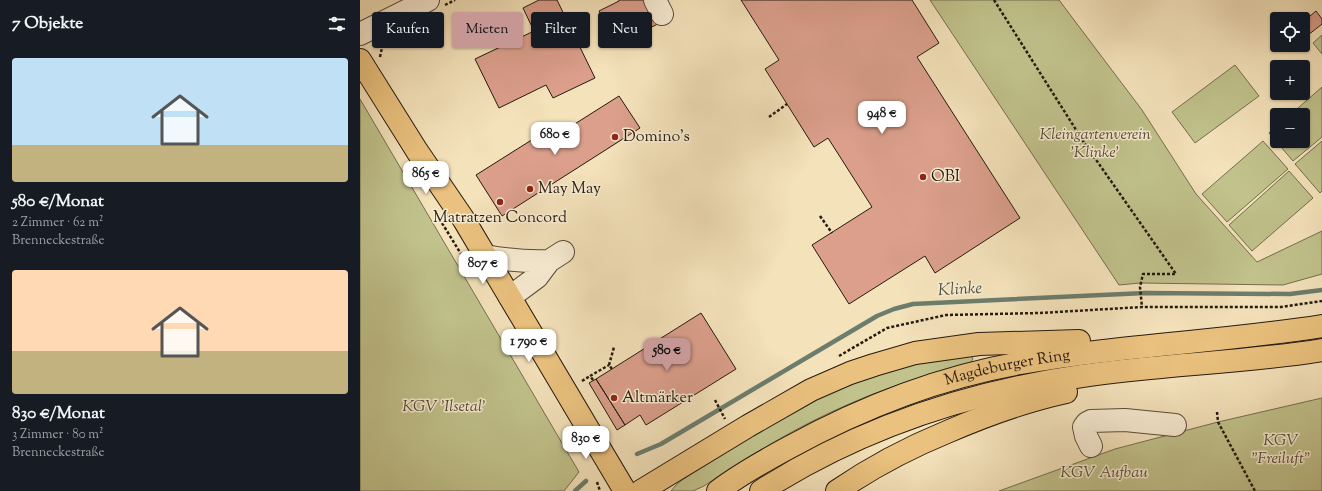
<!DOCTYPE html>
<html lang="de">
<head>
<meta charset="utf-8">
<style>
  :root { --surface:#171b24; --page:#20242c; --text:#f1f3f6; --muted:#9ea1a6; --accent:#c59692 }
  body { margin:0; font-family:"Sorts Mill Goudy",serif; background:var(--page); color:var(--text); height:100vh; display:flex; flex-direction:column; font-size:15px; white-space:nowrap }
  * { box-sizing:border-box; margin:0 }
  p { font-size:13px; color:var(--muted) }
  .icon { flex:none; width:22px; height:22px; fill:none; stroke:currentColor; stroke-width:2; stroke-linecap:round; stroke-linejoin:round }
  .map { position:relative; flex:1; overflow:hidden }
  .details { display:flex; flex-direction:column; background:var(--surface); width:360px }
  .details>* { flex:none }
  .banner { position:absolute; left:12px; top:12px; width:380px; height:36px; display:flex; gap:8px }
  .controls { position:absolute; left:910px; top:12px; display:grid; gap:8px }
  .controls a { display:grid; place-items:center; width:40px; height:40px; border-radius:4px; background:var(--surface); box-shadow:0 1px 3px #0004; font-size:20px }
  .price { position:absolute; translate:-50% -34px; padding:0 9px; border-radius:8px; background:#fff; color:#222; font-size:13px; line-height:26px; filter:drop-shadow(0 1px 2px #0008) }
  .price::after { content:''; position:absolute; left:50%; top:24px; width:12px; height:9px; margin-left:-6px; background:inherit; clip-path:polygon(0 0,100% 0,50% 100%) }
  .price.current { background:var(--accent); color:#111 }
  ul { padding:0; list-style:none }
  li { display:grid; align-content:center; gap:8px; height:212px; padding:0 12px }
  li span { display:grid; place-items:center; height:124px; border-radius:4px; color:#555 }
  li>.icon { margin-inline-start:auto }
  span .icon { width:72px; height:72px; fill:#fffc; stroke-width:1 }
  li b { font-size:17px }
  h2 { display:flex; justify-content:space-between; align-items:center; height:48px; padding:0 12px; font-size:17px }
  .tag { padding:0 14px; border-radius:4px; background:var(--surface); box-shadow:0 1px 3px #0004; font-size:14px; line-height:36px }
  .tag.current { background:var(--accent); color:#111 }
  main { display:flex; flex:1; min-height:0 }
  .map>svg:first-child { display:block }
  .green { fill:#c1c28c; stroke:#736e4e }
  .lines { fill:none; stroke-linecap:round; stroke-linejoin:round }
  .stream { stroke:#6c7d6d; stroke-width:4.5 }
  .building { fill:#db9f8c; stroke:#251a0f }
  .minor-casing { stroke:#594c3a; stroke-width:24 }
  .major-casing { stroke:#251a0f; stroke-width:24 }
  .highway-casing { stroke:#251a0f; stroke-width:24 }
  .path { stroke:#251a0f; stroke-width:2.5; stroke-dasharray:3 2; stroke-linecap:butt }
  .minor { stroke:#f8ecd3; stroke-width:22 }
  .major { stroke:#eac17e; stroke-width:22 }
  .highway { stroke:#eac17e; stroke-width:22 }
  .poi-dot { fill:#8f2418; stroke:#f8ecd3; stroke-width:1.5 }
  .labels { text-anchor:middle; dominant-baseline:central; stroke-width:3; stroke-linejoin:round; paint-order:stroke }
  .park-label { font-size:16px; font-style:italic; fill:#544c34; stroke:#f8ecd3 }
  .poi-label { font-size:16px; fill:#251a0f; stroke:#f8ecd3; text-anchor:start }
  .street-label { font-size:16px; fill:#251a0f; stroke:#f8ecd3 }
  .water-label { font-size:17px; font-style:italic; fill:#4f5446; stroke:#f8ecd3 }
</style>
</head>
<body>
<main>
<section class="details">
<h2>7 Objekte<svg class="icon" aria-label="filters" viewBox="0 0 24 24"><path d="M4 7h16M4 17h16"/><circle cx="9" cy="7" r="2"/><circle cx="15" cy="17" r="2"/></svg></h2>
<ul>
<li><span style="background:linear-gradient(#bfe0f5 70%,#c2b280 0)"><svg class="icon" aria-label="home" viewBox="0 0 24 24"><path d="M3 11l9-7 9 7M6 9v11h12V9"/></svg></span><div><b>580 €/Monat</b><p>2 Zimmer · 62 m²</p><p>Brenneckestraße</p></div></li>
<li><span style="background:linear-gradient(#ffd9b3 65%,#c2b280 0)"><svg class="icon" aria-label="home" viewBox="0 0 24 24"><path d="M3 11l9-7 9 7M6 9v11h12V9"/></svg></span><div><b>830 €/Monat</b><p>3 Zimmer · 80 m²</p><p>Brenneckestraße</p></div></li>
</ul>
</section>
<div class="map">
<svg width="962" height="491" viewBox="0 0 962 491">
  <rect width="100%" height="100%" fill="#f4e2bb"/>
  <filter id="stains"><feTurbulence type="fractalNoise" baseFrequency=".005" numOctaves="4"/><feColorMatrix values="0 0 0 0 .2 0 0 0 0 .09 0 0 0 0 .02 0 0 0 .5 -.17"/></filter>
  <radialGradient id="worn" r=".72"><stop offset=".6" stop-color="#630" stop-opacity="0"/><stop offset="1" stop-color="#630" stop-opacity=".3"/></radialGradient>
  <path class="green" d="M570,0H699L782,110L836,194L897,262L962,231V274L923,285L780,283L759,285Z
    M962,35V54L953,43Z
    M875,65L899,96L835,143L812,112Z
    M962,87V137L933,161L909,133L917,126V141H943V115H930Z
    M0,99L219,472L204,491H0Z
    M903,141L928,169L867,222L842,194Z
    M962,141V191L960,193L935,164Z
    M929,171L953,198L892,251L869,225Z
    M611,355L613,359L610,363C569,374 528,387 489,404C438,426 390,455 344,486L333,491H311L316,485L322,480L385,440L490,381L519,370Z
    M962,398V491H639L755,449L858,422Z"/>
  <g class="lines">
    <path class="stream" d="M277,454L301,444L517,316L534,309L553,304L785,293L930,294L962,290
      M215,491L226,481"/>
  </g>
  <path class="building" d="M179,0H197L235,78L193,98L186,85L139,108L115,59L174,31L163,8Z
    M259,0H286L298,24L255,44L239,11L259,1Z
    M381,0H552L579,43L557,57L660,218L575,273L565,256L489,304L452,245L512,207L468,138L454,147L405,69L419,60Z
    M956,11L962,19V24L943,39V22Z
    M259,96L280,128L142,216L116,175L197,124L202,132Z
    M341,313L376,369L286,425L280,415L265,425L236,379Z
    M236,379L265,425L257,430L229,383Z"/>
  <g class="lines">
    <g class="minor-casing">
      <path id="minor" d="M295,0L302,14
        M0,34L68,0
        M125,256C147,260 167,262 189,261
        M150,297L177,277L189,261L203,252
        M731,446L726,436L724,427L727,423L731,421L765,420L815,425"/>
    </g>
    <g class="major-casing">
      <path id="major" d="M0,60L57,151L104,220L265,491"/>
    </g>
    <g class="highway-casing">
      <g id="highway">
        <path d="M281,491L388,426L451,390L490,373L514,365L555,353L619,344L719,341"/>
        <path id="s1" d="M358,491C379,475 404,461 428,448C501,408 580,377 661,363C761,345 862,342 962,326"/>
        <path d="M401,491C498,429 608,392 722,376C802,364 883,363 962,350"/>
        <path d="M477,491C512,467 548,448 587,432C626,415 665,401 706,392"/>
      </g>
    </g>
    <path class="path" d="M634,0L725,144L816,274H783L780,287L782,307
      M85,5L95,0
      M20,57L23,43
      M409,117L427,104
      M460,216L472,233
      M82,223L109,267
      M479,356L527,328L586,315L680,313L782,307H921L962,301
      M252,369L249,365L254,347
      M233,380L230,376L249,365
      M222,381L230,376
      M355,400L365,419
      M857,412L858,422L895,491
      M237,482L240,491"/>
    <use href="#minor" class="minor"/>
    <use href="#major" class="major"/>
    <use href="#highway" class="highway"/>
  </g>
  <g class="poi-dot">
    <circle cx="255" cy="137" r="4"/>
    <circle cx="563" cy="177" r="4"/>
    <circle cx="170" cy="189" r="4"/>
    <circle cx="140" cy="202" r="4"/>
    <circle cx="254" cy="398" r="4"/>
  </g>
  <g class="labels">
    <g class="park-label">
      <text x="735" y="135">Kleingartenverein<tspan x="735" dy="18">'Klinke'</tspan></text>
      <text x="84" y="407">KGV 'Ilsetal'</text>
      <text x="921" y="441">KGV<tspan x="921" dy="18">"Freiluft"</tspan></text>
      <text x="744" y="473">KGV Aufbau</text>
    </g>
    <g class="poi-label">
      <text x="263" y="137">Domino's</text>
      <text x="571" y="177">OBI</text>
      <text x="178" y="189">May May</text>
      <text x="140" y="218" text-anchor="middle">Matratzen Concord</text>
      <text x="262" y="398">Altmärker</text>
    </g>
    <g class="street-label">
      <text stroke="none"><textPath href="#s1" startOffset="317">Magdeburger Ring</textPath></text>
    </g>
    <g class="water-label">
      <text transform="translate(600 290) rotate(-3)">Klinke</text>
    </g>
  </g>
  <rect width="100%" height="100%" filter="url(#stains)"/>
  <rect width="100%" height="100%" fill="url(#worn)"/>
</svg>
<div class="controls">
<a><svg class="icon" aria-label="locate" viewBox="0 0 24 24"><circle cx="12" cy="12" r="6"/><path d="M12 2v4M12 18v4M2 12h4M18 12h4"/></svg></a>
<a>+</a>
<a>−</a>
</div>
<b class="price" style="left:522px;top:135px">948 €</b>
<b class="price" style="left:195px;top:156px">680 €</b>
<b class="price" style="left:66px;top:195px">865 €</b>
<b class="price" style="left:123px;top:285px">807 €</b>
<b class="price" style="left:169px;top:363px">1 790 €</b>
<b class="price current" style="left:307px;top:372px">580 €</b>
<b class="price" style="left:226px;top:460px">830 €</b>
<div class="banner">
<a class="tag">Kaufen</a>
<a class="tag current">Mieten</a>
<a class="tag">Filter</a>
<a class="tag">Neu</a>
</div>
</div>
</main>
</body>
</html>
